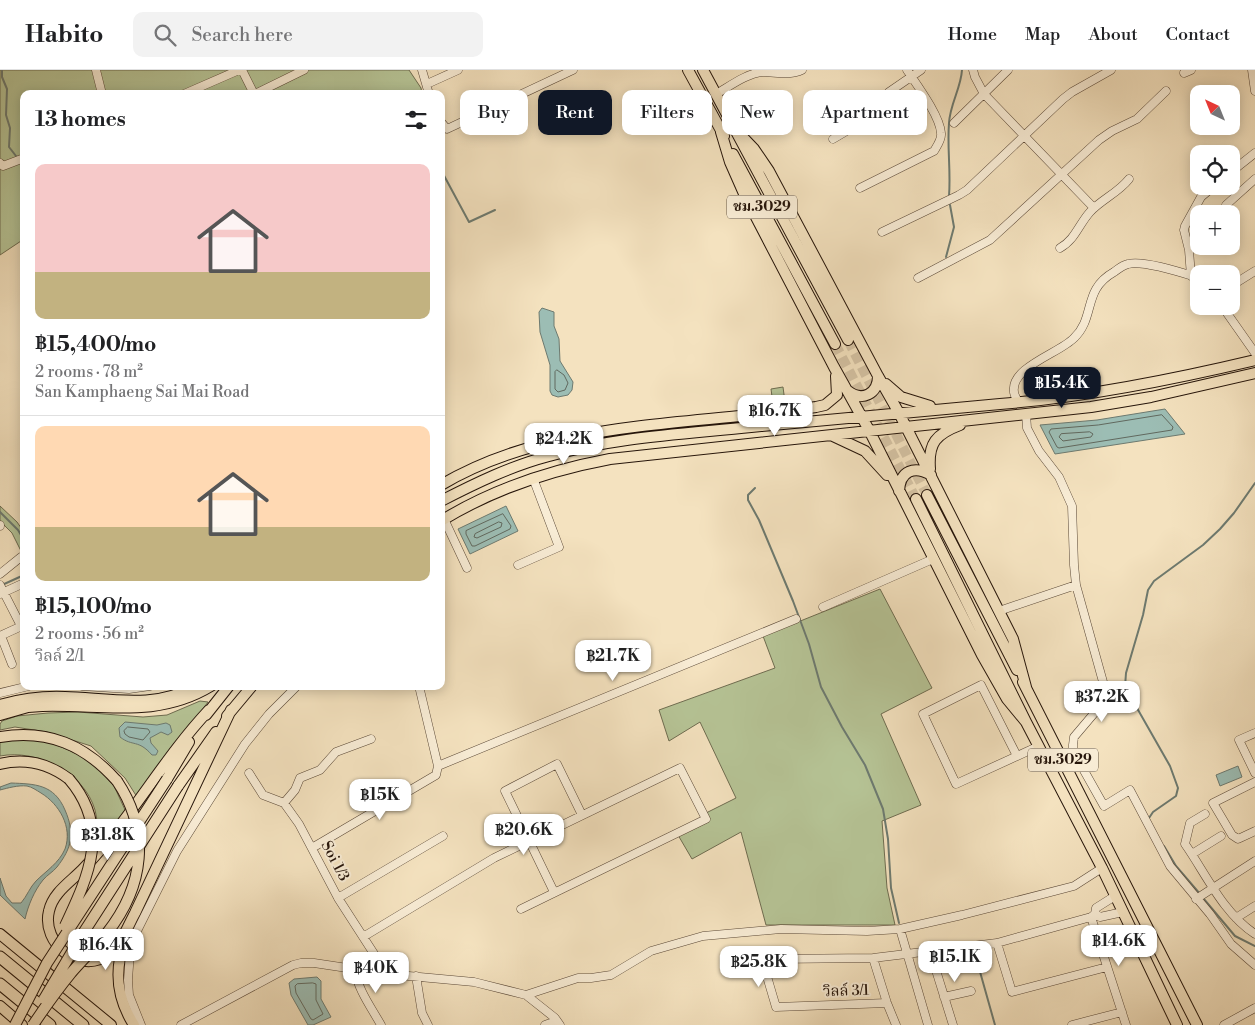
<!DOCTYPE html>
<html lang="en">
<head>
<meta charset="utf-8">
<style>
  :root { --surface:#fff; --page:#f2f2f2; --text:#202124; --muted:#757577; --line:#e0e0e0; --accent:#111827 }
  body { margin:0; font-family:"Libre Bodoni","Noto Serif Thai",serif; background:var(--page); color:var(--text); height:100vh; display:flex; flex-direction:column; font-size:19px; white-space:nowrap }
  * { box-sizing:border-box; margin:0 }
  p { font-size:16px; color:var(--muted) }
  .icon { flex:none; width:28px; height:28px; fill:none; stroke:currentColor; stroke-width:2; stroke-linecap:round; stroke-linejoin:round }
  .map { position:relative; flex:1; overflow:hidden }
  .details { position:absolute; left:20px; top:20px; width:425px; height:600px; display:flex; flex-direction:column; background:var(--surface); border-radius:10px; box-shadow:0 2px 12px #0003 }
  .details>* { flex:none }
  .banner { position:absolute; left:460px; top:20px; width:475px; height:45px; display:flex; gap:10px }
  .needle { width:32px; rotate:317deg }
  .buttons { position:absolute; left:1190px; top:15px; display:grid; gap:10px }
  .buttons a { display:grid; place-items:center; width:50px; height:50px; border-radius:10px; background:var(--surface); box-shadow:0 2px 12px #0003; font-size:25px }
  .price { position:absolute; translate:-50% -42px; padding:0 11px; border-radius:10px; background:#fff; color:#222; font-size:16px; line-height:32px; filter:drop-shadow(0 1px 2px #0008) }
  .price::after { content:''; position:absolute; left:50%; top:30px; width:15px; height:11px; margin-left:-8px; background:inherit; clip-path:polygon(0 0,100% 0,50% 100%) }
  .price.selected { background:var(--accent); color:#fff }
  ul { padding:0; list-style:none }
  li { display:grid; align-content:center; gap:10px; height:265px; padding:0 15px }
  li+li { border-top:1px solid var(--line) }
  li span { display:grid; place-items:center; height:155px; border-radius:10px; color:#555 }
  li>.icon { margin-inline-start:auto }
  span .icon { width:90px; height:90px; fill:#fffc; stroke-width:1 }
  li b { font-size:21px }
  h2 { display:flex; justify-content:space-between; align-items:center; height:60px; padding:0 15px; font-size:21px }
  .pill { padding:0 18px; border-radius:10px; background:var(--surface); box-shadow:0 2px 12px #0003; font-size:18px; line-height:45px }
  .pill.selected { background:var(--accent); color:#fff }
  header { display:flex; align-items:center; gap:30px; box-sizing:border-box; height:70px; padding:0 25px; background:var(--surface); border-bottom:1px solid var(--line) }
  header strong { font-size:24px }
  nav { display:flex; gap:28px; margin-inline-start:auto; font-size:18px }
  .search { width:350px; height:45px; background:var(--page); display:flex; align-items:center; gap:12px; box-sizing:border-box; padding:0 18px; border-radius:10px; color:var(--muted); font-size:19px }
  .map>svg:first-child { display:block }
  .green { fill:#b6c496; stroke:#6e6c50 }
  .water { fill:#9cbdb4; stroke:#6d7a70 }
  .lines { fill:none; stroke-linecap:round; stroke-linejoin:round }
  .shore { stroke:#61695f; stroke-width:1 }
  .stream { stroke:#6d7a70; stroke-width:2 }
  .major-tunnel { stroke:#d5c3a4; stroke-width:10; stroke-dasharray:10 5; stroke-linecap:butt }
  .minor-casing { stroke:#5a4837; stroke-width:9 }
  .major-casing { stroke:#26150a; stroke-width:12 }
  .highway-casing { stroke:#26150a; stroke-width:13 }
  .minor { stroke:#f8ecd5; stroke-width:8 }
  .major { stroke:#f4e2bf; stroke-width:10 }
  .highway { stroke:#f4e2bf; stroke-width:11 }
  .major-bridge-casing { stroke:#26150a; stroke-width:12; stroke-linecap:butt }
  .major-bridge { stroke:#f4e2bf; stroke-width:10 }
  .labels { text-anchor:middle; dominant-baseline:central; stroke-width:4; stroke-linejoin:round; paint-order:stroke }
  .shield { fill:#f8ecd5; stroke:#655647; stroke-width:1 }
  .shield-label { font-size:14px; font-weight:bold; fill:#26150a }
  .street-label { font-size:15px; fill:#26150a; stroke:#f8ecd5 }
</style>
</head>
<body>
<header>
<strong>Habito</strong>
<div class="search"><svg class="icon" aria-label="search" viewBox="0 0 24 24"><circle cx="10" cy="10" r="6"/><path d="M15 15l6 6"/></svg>Search here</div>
<nav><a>Home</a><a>Map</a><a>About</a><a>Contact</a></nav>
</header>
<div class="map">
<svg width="1255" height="955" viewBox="0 0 1255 955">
  <rect width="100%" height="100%" fill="#f4e2bf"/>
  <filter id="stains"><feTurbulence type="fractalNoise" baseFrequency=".004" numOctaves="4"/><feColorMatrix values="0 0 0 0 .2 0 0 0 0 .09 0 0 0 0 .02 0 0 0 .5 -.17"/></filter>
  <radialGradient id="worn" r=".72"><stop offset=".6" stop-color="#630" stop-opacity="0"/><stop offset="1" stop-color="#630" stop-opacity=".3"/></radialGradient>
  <path class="green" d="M0,0H409L421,18L422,24H24V169L0,185Z
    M783,317L785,332L773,334L771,319Z
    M0,436L17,452L24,462V487L12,463L0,451Z
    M880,519L932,618L881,644L921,735L882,751L887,818L895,855H766L741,762L692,789L678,765L710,749L706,743L736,728L700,652L669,671L659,640L775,598L763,566Z
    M200,631L208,632L137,727L125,708L91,676L47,662L15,657L0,660V654L2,651L17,646L48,643L78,642L143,647L167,645Z
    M28,668L50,672L89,689L114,716L126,742L98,775C97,764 98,751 95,740C84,702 37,679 0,686V671Z"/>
  <path class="water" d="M542,238L554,242V256L559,269L560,291L573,312L572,320L568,325L558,327L552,325L550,321V295L540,262L539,242Z
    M1165,339L1185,364L1055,384L1040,355L1097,350Z
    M506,436L518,461L470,484L458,459Z
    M125,652L157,655L166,653L170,655L172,662L168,665L161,662L150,668L151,673L158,681L156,685H152C138,669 133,677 120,667L119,658Z
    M1238,696L1242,707L1220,716L1216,705Z
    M11,713C35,714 54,714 65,740C75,763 72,778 57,797C53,802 47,805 43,810C34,821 28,836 25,849L0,825V808L6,826L12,833H21C27,826 30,817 36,811C46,801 59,793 65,779C73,757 59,734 41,723C36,720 32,717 27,716C18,715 8,718 0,720V717Z
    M317,907L321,911V929L331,947L313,955H308L291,925L289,913L294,909Z"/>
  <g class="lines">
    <path class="shore" d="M557,300L564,305L568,313L565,320L558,322L555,319V302Z
      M1162,345L1173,357L1172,360L1059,378L1057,377L1049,362L1051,359L1098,355Z
      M1090,362L1093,364L1091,367L1063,371L1059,367L1061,364Z
      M503,444L511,456L510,459L475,476H472L466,464V461Z
      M499,452L502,453L501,457L477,468L474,467L475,464Z
      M128,657L148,659L150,662L143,670L129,667L125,664L124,661Z
      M313,913L316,914V930L323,944L313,950L311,949L296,923L295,916L297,914Z"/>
    <path class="stream" d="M2,0V7L7,19L6,45L10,58L9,77L16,86
      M22,95L24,97
      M441,100L469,152L495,140
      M949,126C951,101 947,77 949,53C950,34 961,18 962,0
      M946,187L954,157L950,135
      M755,418L748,425V430L759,450L793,531L809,574L821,617L842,657L865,695L883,739L888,769L891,818L899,853
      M0,442L18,460L24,470
      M2,515L24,505
      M1149,748L1153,742L1176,726L1178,718L1170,696L1125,617L1126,603L1143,545L1148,520L1154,511L1203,475L1220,459L1234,443L1255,413
      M1164,776L1176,796L1200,824
      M1203,828L1235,866L1255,876
      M975,884L995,955"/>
    <path class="major-tunnel" d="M848,270L927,425
      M835,274L916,429"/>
    <g class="minor-casing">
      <path id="minor" d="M96,0L102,24
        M242,0L254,24
        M422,0L429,24
        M973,0L975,7L984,24L1094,138
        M1252,0L1255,21
        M1184,3L1191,0
        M427,14L458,0
        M184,24L239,0
        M255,24L304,0
        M716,24C730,16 747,3 763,2C776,2 790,6 802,0
        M441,52L447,59L573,0
        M954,53L1008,0
        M833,69L855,56L867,47L889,22L921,0
        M0,93L3,96L24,88
        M1231,102L1255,83
        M860,118L934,81C937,76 942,69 941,63C940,46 917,15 907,0
        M1226,135L1255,109
        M882,162L959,125L967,120L1063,29L1072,22L1111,0
        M1060,178C1075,170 1079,154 1090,142C1102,129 1118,123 1129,109
        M1191,206L1189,180L1184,160L1185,156L1201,127L1214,116
        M918,208L990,170L1099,70L1112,61L1137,49L1166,21
        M1231,216L1255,201
        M1222,236L1255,283
        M1018,332C1017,329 1014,325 1014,322C1010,297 1060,283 1074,268C1096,247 1082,220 1114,202C1118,199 1123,195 1128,194C1144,190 1183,203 1199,208
        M1026,344L1027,358L1039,381L1059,407L1072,436L1074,495L1076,515L1105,619V628L1102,634L1074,667L1073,675V681L1104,736L1130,720L1170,796L1210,844L1231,874L1255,895
        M444,449L467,498
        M0,456V455
        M518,495L559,477L533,408
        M0,504L21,487
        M0,515L21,556
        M0,524L24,513
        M823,537L933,489
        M999,541L1076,515
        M0,566L24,555
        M1,566L12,594
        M82,616L129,619L150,616
        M0,623L29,616
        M1255,663L1239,670L1255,703
        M1017,686L981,615L923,644L956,714L1039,676
        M438,696L796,549
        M249,703L263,725L284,733L299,754L338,828L387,904
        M1255,712L1213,733L1232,765L1238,769L1255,761
        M284,733L295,720L300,708L320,700L336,682L371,669
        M1205,744L1190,753L1185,774C1206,804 1223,843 1255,864
        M312,778L436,705L438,696L419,616
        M1192,784L1221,766
        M554,822L505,721L557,694L582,745
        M338,828L443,766
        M1196,829L1255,791
        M1095,844L1100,847L1123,842
        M1091,847L1126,955
        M1236,848L1255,836
        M900,859L928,955
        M363,867L494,788L680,698L706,749L521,839
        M997,873L1012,922L1107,897
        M930,881L953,955
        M873,888L887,933L896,955
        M355,900C358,920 371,937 381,955
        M416,906L422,943L428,955
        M526,925L578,908H591L611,905L651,881L703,866L781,859L867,861L900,859L962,845L1074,816L1102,798
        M944,927L971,921
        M887,933L776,937L763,893L772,889L873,888L997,873L1091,847L1095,844L1096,838L1115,826
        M141,955L129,925L128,910L130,882L136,863L177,781L245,674L269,644L297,616
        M181,955L293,895L301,893H314L387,904L474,912L526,925L555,948L560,955
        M545,955L556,951
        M1072,955L1122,942
        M1224,955L1255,938"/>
    </g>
    <g class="major-casing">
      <path id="major" d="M688,0L724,66
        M703,0L848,270
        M733,57L754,79L769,101L878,306L899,343L1013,569L1026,617
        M721,62L730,92L745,126L834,297L869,360L982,585L1007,629L1026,652
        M733,84L835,274
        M886,314L901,327L930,336
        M848,321C862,332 878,324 878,306
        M743,347L816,337L825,335L837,325L836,306
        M833,366L865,381L887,405
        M930,399C928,373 936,364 960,355
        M441,415C534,360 645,356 749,345
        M899,421C900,401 914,395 931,405
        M927,425L1017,600
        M916,429L1026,652L1102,798L1177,955
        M441,431C476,413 511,396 549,386C614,367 684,364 751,357C834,349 917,341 1000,334C1086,327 1171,310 1255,290
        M441,451C493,419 551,400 610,389L1091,337L1151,327L1255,303
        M1023,612L1197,955
        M0,635C21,629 43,626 65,627C106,628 157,640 194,616
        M209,640C163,689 131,749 84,798C72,811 53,822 49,841C41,873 80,906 109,884C121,875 128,856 135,843L231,640
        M0,645L28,637L42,636C102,634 157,649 211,616
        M206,645L229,616
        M227,646L252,616
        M0,667C48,659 85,675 117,711
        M0,694C25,688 49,694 69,709
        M167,709L189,672
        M178,716L216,662
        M0,864L111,955
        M125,870C114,900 116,927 134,955
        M0,936L22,955"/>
    </g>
    <g class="highway-casing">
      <path id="highway" d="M0,887L83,955
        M0,914L50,955"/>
    </g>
    <use href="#minor" class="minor"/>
    <use href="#major" class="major"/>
    <use href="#highway" class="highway"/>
    <g class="major-bridge-casing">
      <path id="major-bridge" d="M65,856C89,805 111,758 69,709
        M44,929L82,865L178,716
        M15,955L47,893L167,709
        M33,955C45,937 58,919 71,903C83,889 96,877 107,863C144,816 151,762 117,711"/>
    </g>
    <use href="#major-bridge" class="major-bridge"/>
  </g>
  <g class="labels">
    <g class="shield">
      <rect x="727" y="125.5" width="70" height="23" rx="4"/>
      <rect x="1028" y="678.5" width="70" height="23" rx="4"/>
    </g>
    <g class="shield-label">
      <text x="762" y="137">ชม.3029</text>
      <text x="1063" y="690">ชม.3029</text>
    </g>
    <g class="street-label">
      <text transform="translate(335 791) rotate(62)">Soi 1/3</text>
      <text transform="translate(846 921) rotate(-2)">วิลล์ 3/1</text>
    </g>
  </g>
  <rect width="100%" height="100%" filter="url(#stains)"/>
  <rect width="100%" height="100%" fill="url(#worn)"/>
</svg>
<div class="buttons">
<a><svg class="needle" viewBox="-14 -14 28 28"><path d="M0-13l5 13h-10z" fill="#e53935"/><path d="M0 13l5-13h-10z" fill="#757577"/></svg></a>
<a><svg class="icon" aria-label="locate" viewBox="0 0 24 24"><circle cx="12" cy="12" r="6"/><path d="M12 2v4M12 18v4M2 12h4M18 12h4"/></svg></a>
<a>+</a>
<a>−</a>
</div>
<b class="price selected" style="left:1062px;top:339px">฿15.4K</b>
<b class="price" style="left:775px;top:367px">฿16.7K</b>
<b class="price" style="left:564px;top:395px">฿24.2K</b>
<b class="price" style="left:613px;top:612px">฿21.7K</b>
<b class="price" style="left:1102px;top:653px">฿37.2K</b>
<b class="price" style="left:380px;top:751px">฿15K</b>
<b class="price" style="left:524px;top:786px">฿20.6K</b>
<b class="price" style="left:108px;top:791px">฿31.8K</b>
<b class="price" style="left:1119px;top:897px">฿14.6K</b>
<b class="price" style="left:106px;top:901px">฿16.4K</b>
<b class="price" style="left:955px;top:913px">฿15.1K</b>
<b class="price" style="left:759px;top:918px">฿25.8K</b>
<b class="price" style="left:376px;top:924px">฿40K</b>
<div class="banner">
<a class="pill">Buy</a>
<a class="pill selected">Rent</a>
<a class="pill">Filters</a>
<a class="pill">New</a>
<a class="pill">Apartment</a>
</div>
<section class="details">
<h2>13 homes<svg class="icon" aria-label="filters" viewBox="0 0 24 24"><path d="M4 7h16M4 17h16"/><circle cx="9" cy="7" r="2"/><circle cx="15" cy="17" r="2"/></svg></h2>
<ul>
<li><span style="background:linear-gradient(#f6c9c9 70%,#c2b280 0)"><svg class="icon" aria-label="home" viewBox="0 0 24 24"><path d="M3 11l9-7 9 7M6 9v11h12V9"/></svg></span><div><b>฿15,400/mo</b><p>2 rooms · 78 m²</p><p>San Kamphaeng Sai Mai Road</p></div></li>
<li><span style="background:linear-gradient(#ffd9b3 65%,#c2b280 0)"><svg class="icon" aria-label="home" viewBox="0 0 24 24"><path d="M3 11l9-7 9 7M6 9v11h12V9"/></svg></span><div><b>฿15,100/mo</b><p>2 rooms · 56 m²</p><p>วิลล์ 2/1</p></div></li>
</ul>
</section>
</div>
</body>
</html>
